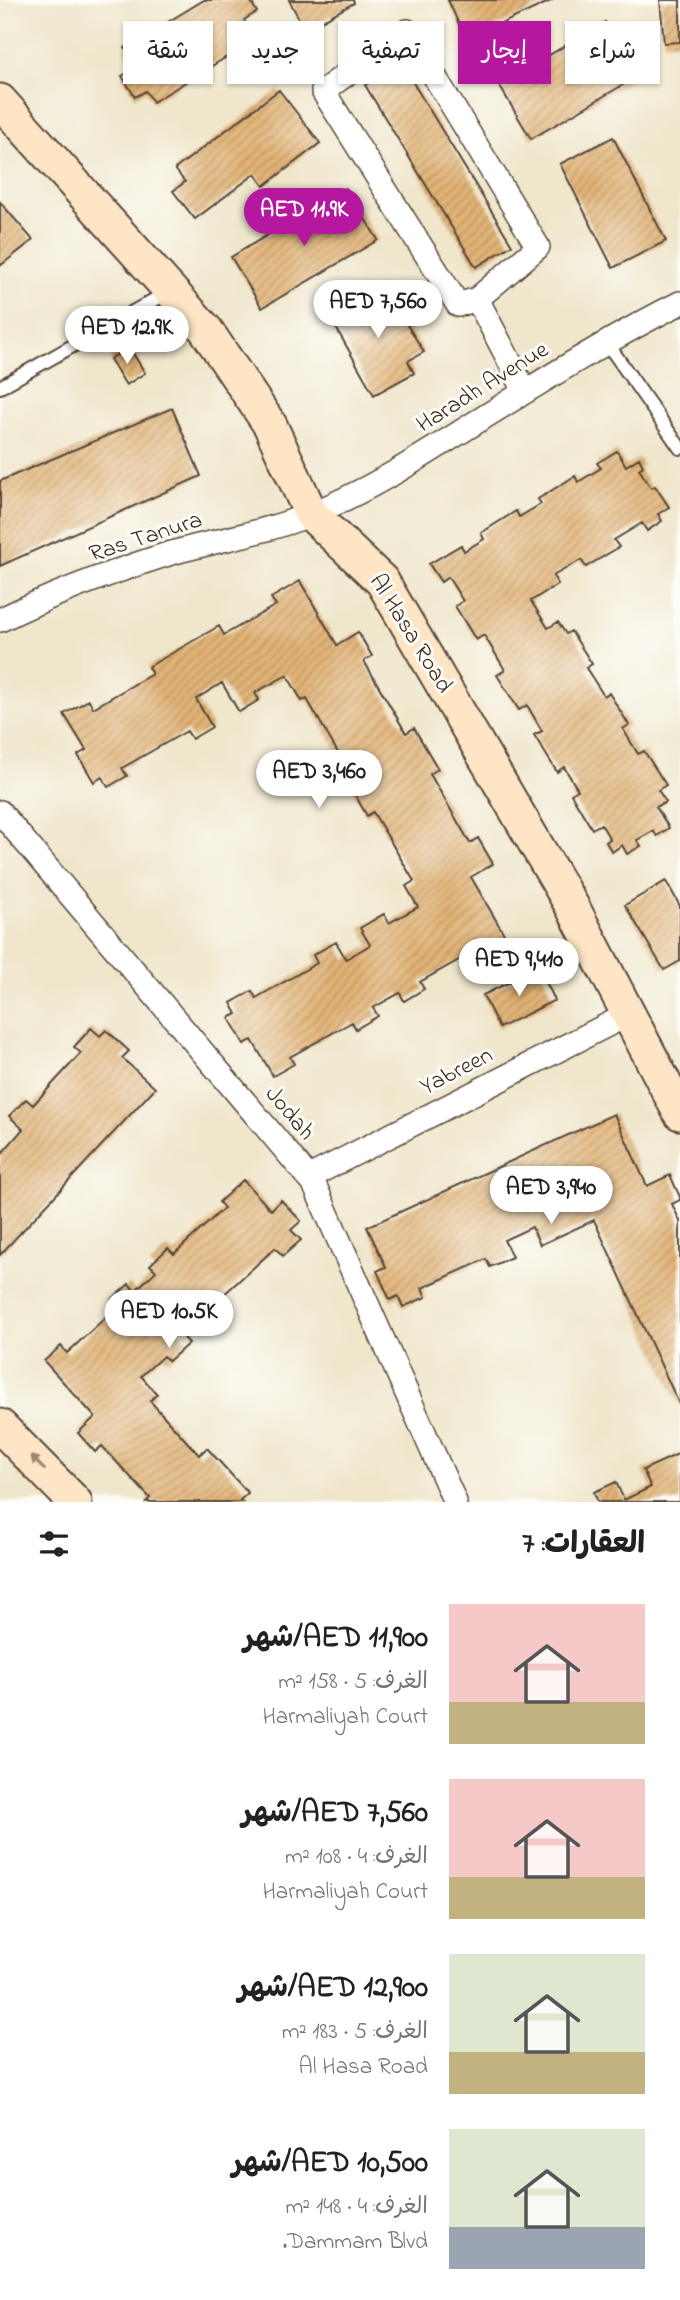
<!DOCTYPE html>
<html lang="ar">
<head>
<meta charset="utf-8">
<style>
  :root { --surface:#fff; --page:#f6f6f6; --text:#222; --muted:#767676; --accent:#b5179e }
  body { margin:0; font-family:"Indie Flower","Playpen Sans Arabic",sans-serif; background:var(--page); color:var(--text); direction:rtl; height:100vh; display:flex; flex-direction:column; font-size:26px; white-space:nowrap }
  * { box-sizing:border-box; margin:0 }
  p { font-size:23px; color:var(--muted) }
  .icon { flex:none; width:38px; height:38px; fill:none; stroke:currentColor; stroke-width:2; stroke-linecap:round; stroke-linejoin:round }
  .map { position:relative; height:1502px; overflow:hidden; direction:ltr }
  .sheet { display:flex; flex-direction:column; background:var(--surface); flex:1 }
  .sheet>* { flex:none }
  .guide { position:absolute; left:21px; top:21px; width:639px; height:63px; direction:rtl; display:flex; gap:14px }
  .price { position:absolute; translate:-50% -60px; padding:0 16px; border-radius:24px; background:#fff; color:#222; font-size:23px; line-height:46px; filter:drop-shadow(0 2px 4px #0008) }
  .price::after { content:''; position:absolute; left:50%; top:42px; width:21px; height:16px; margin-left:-10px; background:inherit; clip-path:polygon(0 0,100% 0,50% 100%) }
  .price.current { background:var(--accent); color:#fff }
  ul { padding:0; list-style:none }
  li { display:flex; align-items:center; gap:21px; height:175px; padding:0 35px }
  li span { display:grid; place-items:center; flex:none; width:196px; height:140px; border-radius:0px; color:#555 }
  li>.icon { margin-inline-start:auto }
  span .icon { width:84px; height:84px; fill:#fffc; stroke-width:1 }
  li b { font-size:30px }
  h2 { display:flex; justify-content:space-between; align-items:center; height:84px; padding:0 35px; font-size:30px }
  .chip { padding:0 24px; border-radius:0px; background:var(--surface); box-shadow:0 2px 5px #0004; font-size:24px; line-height:63px }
  .chip.current { background:var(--accent); color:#fff }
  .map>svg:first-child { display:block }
  .building { fill:url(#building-hatch) }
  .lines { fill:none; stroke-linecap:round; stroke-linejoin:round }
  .lane-casing { stroke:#564638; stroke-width:16 }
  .street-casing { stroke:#564638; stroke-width:26 }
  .secondary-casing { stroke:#564638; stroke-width:37 }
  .lane { stroke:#fff; stroke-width:12 }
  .street { stroke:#fff; stroke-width:23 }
  .secondary { stroke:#fde5c5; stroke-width:33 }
  .oneway { fill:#9c8872 }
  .labels { text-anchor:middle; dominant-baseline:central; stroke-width:6; stroke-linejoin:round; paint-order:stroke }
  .street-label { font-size:24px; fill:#3b2a1e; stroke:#fdfcf7 }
</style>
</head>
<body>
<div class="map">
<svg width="680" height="1502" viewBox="0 0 680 1502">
  <defs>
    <pattern id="building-hatch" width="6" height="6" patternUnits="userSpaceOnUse" patternTransform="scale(1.75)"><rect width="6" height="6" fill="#e2b477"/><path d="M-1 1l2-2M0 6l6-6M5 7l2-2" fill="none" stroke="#b89361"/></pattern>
  </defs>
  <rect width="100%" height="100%" fill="#fdfcf7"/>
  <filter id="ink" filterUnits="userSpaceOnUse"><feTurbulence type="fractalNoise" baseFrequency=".0143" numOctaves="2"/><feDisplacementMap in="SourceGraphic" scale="14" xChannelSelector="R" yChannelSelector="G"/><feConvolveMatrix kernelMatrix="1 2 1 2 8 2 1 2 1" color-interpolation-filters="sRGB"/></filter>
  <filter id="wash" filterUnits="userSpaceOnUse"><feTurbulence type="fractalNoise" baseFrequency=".00686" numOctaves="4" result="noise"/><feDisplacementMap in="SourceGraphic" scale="28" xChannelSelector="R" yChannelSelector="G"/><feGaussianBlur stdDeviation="1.57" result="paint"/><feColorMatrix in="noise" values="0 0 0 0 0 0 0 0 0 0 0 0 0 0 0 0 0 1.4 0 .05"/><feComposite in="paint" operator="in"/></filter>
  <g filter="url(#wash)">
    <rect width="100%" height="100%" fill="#efe6cb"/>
    <g id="blocks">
      <path class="building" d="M204,0H250L257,12L244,20L256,39L153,102L146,91L135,97L122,76L137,67L125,48Z
        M289,0H353L354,3L305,30Z
        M448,0H553L466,40Z
        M660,0H680V42L664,43Z
        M605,22L614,39L629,30L640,50L622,60L633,79L531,139L499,85Z
        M401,63L512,245L476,267L365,85Z
        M279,90L320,143L264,186L255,174L195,219L173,191L185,182L175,169Z
        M613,137L666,241L613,268L560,164Z
        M346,188L378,240L262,308L231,257Z
        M0,202L33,240L0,266Z
        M383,286L424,352L408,361L414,373L374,395L330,317Z
        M129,347L145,373L126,385L110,359Z
        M172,408L201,476L0,566V481Z
        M617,451L626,466L639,458L643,466L639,469L651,488L655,486L669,507L658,514L662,521L647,531L642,523L614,540L619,547L586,567L581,560L553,576L558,584L531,601L548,628L558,622L566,634L571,631L592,664L586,668L604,696L609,693L629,725L623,729L638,754L644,751L666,785L658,790L666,802L656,807L669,828L657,836L653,831L637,840L641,846L627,854L622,845L612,852L606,842L610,839L601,824L592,829L571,794L578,790L564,767L557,772L534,735L542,731L527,705L519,710L497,675L505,670L484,635L476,640L455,606L463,601L448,577L441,582L429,564L461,545L464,551L484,539L481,533L516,511L519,517L541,504L538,499L575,476L578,482L601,468L597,463Z
        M300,581L337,645L358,632L372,656L364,661L406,733L414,728L438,769L430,774L470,843L478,838L493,864L471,877L508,941L486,954L482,947L420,982L424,989L404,1001L400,993L373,1008L378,1016L356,1029L352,1022L290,1057L294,1064L273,1076L252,1040L244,1044L229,1018L237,1014L231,1003L252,991L256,998L317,963L313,955L336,942L346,959L370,945L360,928L384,914L389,923L418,907L406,886L414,881L373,812L367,816L341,770L346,767L307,699L302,701L287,675L255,693L259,700L239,712L222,683L196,699L212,727L192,739L187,731L122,768L127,776L108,787L102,777L94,782L78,755L86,750L64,714L89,700L93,708L152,674L148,667L219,626L224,635L276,605L271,598Z
        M666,881L680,906V961L664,970L625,905Z
        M539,968L555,1000L499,1028L483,995Z
        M91,1028L100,1036L106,1030L129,1051L122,1058L155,1088L0,1255V1149L3,1152L23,1129L9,1116L26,1099L33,1105L81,1053L74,1047Z
        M614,1114L647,1186L670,1175L680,1197V1200L672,1204L680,1221V1406L594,1220L540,1245L532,1227L504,1240L512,1257L490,1267L486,1259L422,1288L426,1297L403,1307L398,1296L390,1300L377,1271L386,1267L367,1227Z
        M243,1180L271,1210L281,1200L301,1221L291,1230L301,1240L283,1256L275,1248L221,1297L230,1306L212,1322L200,1309L177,1330L189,1343L169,1361L163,1356L141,1376L157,1394L150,1401L199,1455L207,1448L248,1493L240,1500L242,1502H146L150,1498L102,1446L95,1452L78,1433L95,1417L44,1361L61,1346L67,1353L117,1307L111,1300L129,1284L135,1291L156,1271L150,1265L168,1248L174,1254L224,1208L219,1202Z
        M680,1453V1502H598L594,1492L616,1482L624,1500L651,1487L643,1470Z"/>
    </g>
  </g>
  <g filter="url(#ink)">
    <use href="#blocks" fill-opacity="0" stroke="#564638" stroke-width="2"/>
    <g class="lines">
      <g class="lane-casing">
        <path id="lane" d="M607,343L680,448
          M0,387L170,291"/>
      </g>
      <g class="street-casing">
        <path id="street" d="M477,299L538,247L407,31L323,91L458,305L477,299L525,391
          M0,620C50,595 115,571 168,554C216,540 265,533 311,514C371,490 424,455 478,421C544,380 610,338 680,303
          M0,812L314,1184L455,1502
          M309,1177L629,1014"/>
      </g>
      <g class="secondary-casing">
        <path id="secondary" d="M0,101L206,330L270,425L311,514L382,581L573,908L680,1113
          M0,1426L75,1502"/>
      </g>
      <use href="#lane" class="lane"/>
      <use href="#street" class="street"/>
      <use href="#secondary" class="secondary"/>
    </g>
    <defs><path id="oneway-solid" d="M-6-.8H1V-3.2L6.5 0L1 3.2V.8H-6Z" transform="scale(1.75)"/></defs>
    <use class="oneway" href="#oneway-solid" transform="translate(38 1463) rotate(-134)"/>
  </g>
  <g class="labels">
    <g class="street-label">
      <text transform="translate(483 388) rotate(-32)">Haradh Avenue</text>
      <text transform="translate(146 538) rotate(-18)">Ras Tanura</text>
      <text transform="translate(410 634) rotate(58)">Al Hasa Road</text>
      <text transform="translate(457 1072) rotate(-27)">Yabreen</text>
      <text transform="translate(289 1114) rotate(50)">Jodah</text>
    </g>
  </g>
</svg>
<b class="price current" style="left:304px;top:248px">AED 11.9K</b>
<b class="price" style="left:378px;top:340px">AED 7,560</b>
<b class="price" style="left:127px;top:366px">AED 12.9K</b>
<b class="price" style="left:319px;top:810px">AED 3,460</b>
<b class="price" style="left:519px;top:998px">AED 9,410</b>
<b class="price" style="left:551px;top:1226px">AED 3,940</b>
<b class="price" style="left:169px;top:1350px">AED 10.5K</b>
<div class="guide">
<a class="chip">شراء</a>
<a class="chip current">إيجار</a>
<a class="chip">تصفية</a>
<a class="chip">جديد</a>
<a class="chip">شقة</a>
</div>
</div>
<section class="sheet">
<h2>العقارات: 7<svg class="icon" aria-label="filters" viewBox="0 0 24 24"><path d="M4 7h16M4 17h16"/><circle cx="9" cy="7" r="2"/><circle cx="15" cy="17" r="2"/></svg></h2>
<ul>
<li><span style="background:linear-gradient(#f6c9c9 70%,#c2b280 0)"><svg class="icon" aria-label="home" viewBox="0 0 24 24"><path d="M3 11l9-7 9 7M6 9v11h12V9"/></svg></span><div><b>AED 11,900/شهر</b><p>الغرف: 5 · 158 m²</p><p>Harmaliyah Court</p></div></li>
<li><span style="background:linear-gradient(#f6c9c9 70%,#c2b280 0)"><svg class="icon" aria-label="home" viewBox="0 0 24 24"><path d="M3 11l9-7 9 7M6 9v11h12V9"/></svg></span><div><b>AED 7,560/شهر</b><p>الغرف: 4 · 108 m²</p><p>Harmaliyah Court</p></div></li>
<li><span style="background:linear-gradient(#dfe7d0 70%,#c2b280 0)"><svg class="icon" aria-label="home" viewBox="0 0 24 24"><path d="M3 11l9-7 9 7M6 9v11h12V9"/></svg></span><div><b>AED 12,900/شهر</b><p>الغرف: 5 · 183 m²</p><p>Al Hasa Road</p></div></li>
<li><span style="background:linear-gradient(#dfe7d0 70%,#9aa5b1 0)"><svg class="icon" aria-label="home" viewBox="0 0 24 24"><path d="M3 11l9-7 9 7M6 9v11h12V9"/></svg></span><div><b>AED 10,500/شهر</b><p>الغرف: 4 · 148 m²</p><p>Dammam Blvd.</p></div></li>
</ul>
</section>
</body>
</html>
